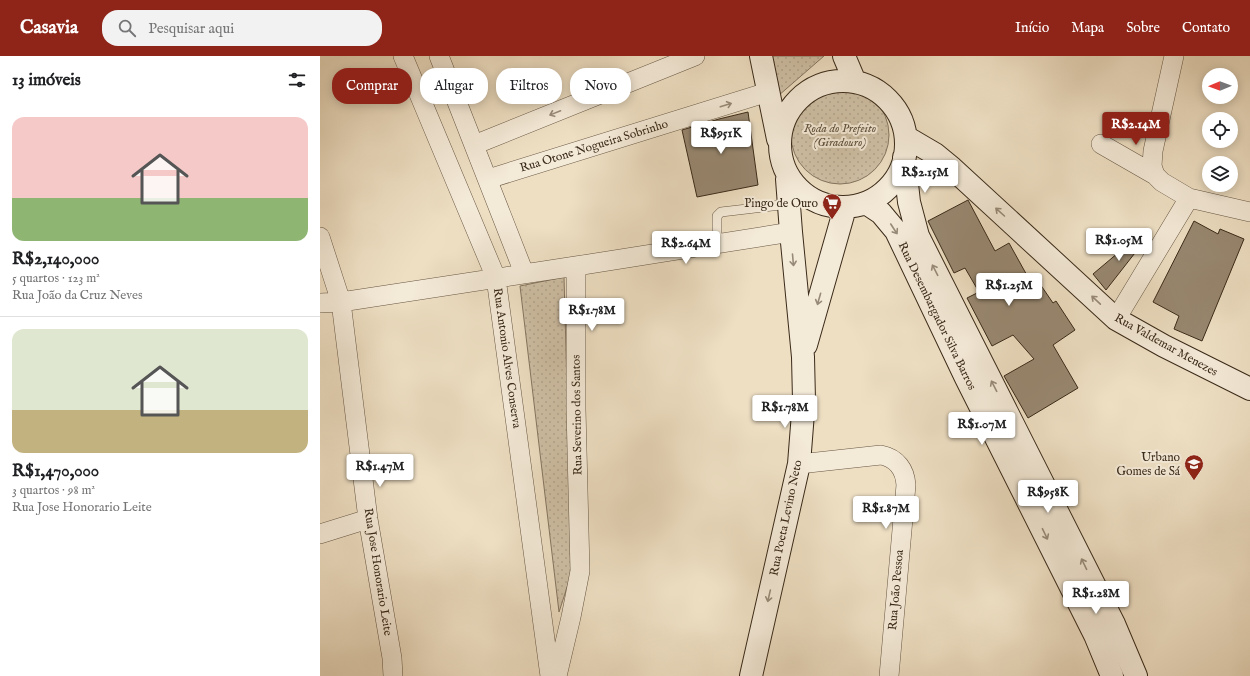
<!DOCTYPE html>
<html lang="pt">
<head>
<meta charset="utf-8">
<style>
  :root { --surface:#fff; --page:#f2f2f2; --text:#202124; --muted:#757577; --line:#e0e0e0; --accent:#8f2418 }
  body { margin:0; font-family:"IM FELL English",serif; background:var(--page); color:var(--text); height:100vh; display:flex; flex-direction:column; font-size:15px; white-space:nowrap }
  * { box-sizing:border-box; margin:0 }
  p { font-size:13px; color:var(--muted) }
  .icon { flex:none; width:22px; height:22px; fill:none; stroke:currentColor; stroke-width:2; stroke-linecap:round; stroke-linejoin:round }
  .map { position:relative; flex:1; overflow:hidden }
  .sheet { display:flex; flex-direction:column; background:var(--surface); width:320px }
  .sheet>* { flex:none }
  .guide { position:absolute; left:12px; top:12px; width:380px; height:36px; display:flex; gap:8px }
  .needle { width:26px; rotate:269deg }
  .tools { position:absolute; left:882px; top:12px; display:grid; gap:8px }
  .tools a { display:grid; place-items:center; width:36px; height:36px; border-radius:50%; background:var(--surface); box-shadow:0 2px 10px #0003; font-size:20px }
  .price { position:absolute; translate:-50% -34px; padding:0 9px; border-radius:4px; background:#fff; color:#222; font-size:13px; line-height:26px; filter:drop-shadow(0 1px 2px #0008) }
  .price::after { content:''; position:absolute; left:50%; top:24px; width:12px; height:9px; margin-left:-6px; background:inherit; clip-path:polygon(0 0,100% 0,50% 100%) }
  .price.current { background:var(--accent); color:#fff }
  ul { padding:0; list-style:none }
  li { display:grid; align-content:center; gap:8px; height:212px; padding:0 12px }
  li+li { border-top:1px solid var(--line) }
  li span { display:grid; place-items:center; height:124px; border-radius:12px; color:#555 }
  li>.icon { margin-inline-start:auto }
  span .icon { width:72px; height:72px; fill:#fffc; stroke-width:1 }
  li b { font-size:17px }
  h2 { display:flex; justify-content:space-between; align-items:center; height:48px; padding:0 12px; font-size:17px }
  .chip { padding:0 14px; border-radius:16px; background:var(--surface); box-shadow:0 2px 10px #0003; font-size:14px; line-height:36px }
  .chip.current { background:var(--accent); color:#fff }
  header { display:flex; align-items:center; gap:24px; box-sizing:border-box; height:56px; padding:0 20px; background:var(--accent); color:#fff }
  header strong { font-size:19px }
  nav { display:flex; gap:22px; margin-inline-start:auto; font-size:14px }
  .search { width:280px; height:36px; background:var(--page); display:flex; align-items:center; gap:10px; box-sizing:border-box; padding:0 14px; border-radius:16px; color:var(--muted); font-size:15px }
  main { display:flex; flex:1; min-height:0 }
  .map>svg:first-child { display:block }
  .park { fill:url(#park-dots); stroke:#847560 }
  .building { fill:#988871; stroke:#3a2a19 }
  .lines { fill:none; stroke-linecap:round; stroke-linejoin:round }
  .service-casing { stroke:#675744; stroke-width:10 }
  .minor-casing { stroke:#675744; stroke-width:20 }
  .secondary-casing { stroke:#3a2a19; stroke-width:24 }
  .service { stroke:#f4ead8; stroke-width:9 }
  .minor { stroke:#f4ead8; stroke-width:19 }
  .secondary { stroke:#f4ead8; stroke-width:22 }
  .oneway { stroke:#978a78 }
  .labels { text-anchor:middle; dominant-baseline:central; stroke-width:4; stroke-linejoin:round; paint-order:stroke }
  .park-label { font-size:12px; font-style:italic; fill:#5f503c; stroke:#f4ead8 }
  .street-label { font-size:12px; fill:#3a2a19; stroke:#f4ead8 }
  .poi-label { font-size:12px; fill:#3a2a19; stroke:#f4ead8; text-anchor:end }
</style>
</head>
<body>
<header>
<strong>Casavia</strong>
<div class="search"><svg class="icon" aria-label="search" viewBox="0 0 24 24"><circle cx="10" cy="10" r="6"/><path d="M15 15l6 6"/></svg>Pesquisar aqui</div>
<nav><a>Início</a><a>Mapa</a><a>Sobre</a><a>Contato</a></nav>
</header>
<main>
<section class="sheet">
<h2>13 imóveis<svg class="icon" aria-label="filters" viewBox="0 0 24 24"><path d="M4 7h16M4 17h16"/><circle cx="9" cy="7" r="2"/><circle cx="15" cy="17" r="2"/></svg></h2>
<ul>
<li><span style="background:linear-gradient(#f6c9c9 65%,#8fb573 0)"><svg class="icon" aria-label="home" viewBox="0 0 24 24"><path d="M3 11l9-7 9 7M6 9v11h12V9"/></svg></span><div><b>R$2,140,000</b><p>5 quartos · 123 m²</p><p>Rua João da Cruz Neves</p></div></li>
<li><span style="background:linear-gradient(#dfe7d0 65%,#c2b280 0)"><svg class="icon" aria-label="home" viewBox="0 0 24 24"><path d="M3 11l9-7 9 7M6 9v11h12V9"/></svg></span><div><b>R$1,470,000</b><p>3 quartos · 98 m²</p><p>Rua Jose Honorario Leite</p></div></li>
</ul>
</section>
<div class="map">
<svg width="930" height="620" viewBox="0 0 930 620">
  <defs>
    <pattern id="park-dots" width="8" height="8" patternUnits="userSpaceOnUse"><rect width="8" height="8" fill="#cfc0a6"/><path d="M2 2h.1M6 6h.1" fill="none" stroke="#b2a58e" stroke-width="1.8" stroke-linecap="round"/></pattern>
  </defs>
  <rect width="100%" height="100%" fill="#eedfc3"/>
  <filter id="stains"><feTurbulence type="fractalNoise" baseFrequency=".005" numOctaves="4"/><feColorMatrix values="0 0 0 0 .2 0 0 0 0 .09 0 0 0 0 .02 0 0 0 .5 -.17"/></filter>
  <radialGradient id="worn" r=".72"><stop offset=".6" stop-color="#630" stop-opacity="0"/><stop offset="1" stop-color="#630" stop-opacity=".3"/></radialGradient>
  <path class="park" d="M450,0H504L458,40Z
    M471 79a49 49 0 1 1 98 0a49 49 0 1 1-98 0Z
    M244,221L252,516L239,556L200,230Z"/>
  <path class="building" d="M428,56L438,129L377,141L362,74L399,63Z
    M648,144L675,195L689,187L714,232L720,228L733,247L736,245L755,274L733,289L758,332L708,362L684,320L714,303L693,279L672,290L647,242L659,236L645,212L634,217L608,165Z
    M874,165L898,178L900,173L924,183L882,285L854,273L859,260L833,246Z
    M824,175L829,179L786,234L773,218Z"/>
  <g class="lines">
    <g class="service-casing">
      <path id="service" d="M397,188V160L401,156L469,148"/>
    </g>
    <g class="minor-casing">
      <path id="minor" d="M83,0L176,222L230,620
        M119,0L204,217
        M854,0L833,95L832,110L835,119L842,126L869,142L930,156
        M781,88L835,119
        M154,89L375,0
        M168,123L448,36
        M0,181L21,246L48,463L72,602L73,620
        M256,210L471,176
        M0,247L21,246L256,210V353L260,515L251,561L237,620
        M796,263L869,142
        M479,408L561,399C577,402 585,414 586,429L569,620
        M0,478L48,463"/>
    </g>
    <g class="secondary-casing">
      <path id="secondary" d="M441,0L458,83
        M524,0L535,26
        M460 88a63 63 0 1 1 126 0a63 63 0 1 1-126 0Z
        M586,81L615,98L632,112L796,263L844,290L930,333
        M584,101L589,146L598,180L794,568L816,620
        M546,147L561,157L576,175L646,322L775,579L792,620
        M486,289L525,152
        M431,620L479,408L484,344L483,301L471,176L467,123"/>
    </g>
    <use href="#service" class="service"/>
    <use href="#minor" class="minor"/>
    <use href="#secondary" class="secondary"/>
  </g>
  <defs><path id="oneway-shaft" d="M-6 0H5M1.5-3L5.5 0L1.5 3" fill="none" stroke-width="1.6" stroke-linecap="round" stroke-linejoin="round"/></defs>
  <g class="oneway">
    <use href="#oneway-shaft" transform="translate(406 49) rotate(-17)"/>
    <use href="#oneway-shaft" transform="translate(235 57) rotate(158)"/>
    <use href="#oneway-shaft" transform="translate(680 156) rotate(-138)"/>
    <use href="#oneway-shaft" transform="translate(574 173) rotate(57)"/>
    <use href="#oneway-shaft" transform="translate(473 204) rotate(85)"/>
    <use href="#oneway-shaft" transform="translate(615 214) rotate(-117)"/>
    <use href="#oneway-shaft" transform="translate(499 243) rotate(106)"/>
    <use href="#oneway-shaft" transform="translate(776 244) rotate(-137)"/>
    <use href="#oneway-shaft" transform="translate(674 330) rotate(-117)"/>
    <use href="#oneway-shaft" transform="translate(725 478) rotate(64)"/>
    <use href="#oneway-shaft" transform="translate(764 508) rotate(-116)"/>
    <use href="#oneway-shaft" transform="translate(449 540) rotate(103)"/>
  </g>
  <defs>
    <g id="supermarket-pin" transform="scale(1)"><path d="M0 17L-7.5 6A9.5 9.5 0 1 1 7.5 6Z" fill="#8f2418" stroke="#f4ead8"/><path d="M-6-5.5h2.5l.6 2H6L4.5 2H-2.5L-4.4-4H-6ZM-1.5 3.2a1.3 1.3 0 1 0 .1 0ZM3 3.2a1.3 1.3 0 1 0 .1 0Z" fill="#fff"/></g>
    <g id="school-pin" transform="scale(1)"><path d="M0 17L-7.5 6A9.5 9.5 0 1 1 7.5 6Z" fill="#8f2418" stroke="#f4ead8"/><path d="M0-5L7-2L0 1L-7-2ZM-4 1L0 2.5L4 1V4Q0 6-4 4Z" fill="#fff"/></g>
  </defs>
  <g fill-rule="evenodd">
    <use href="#supermarket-pin" x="512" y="147"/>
    <use href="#school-pin" x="874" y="408"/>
  </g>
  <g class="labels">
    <g class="park-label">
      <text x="520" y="72">Roda do Prefeito<tspan x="520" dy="14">(Giradouro)</tspan></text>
    </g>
    <g class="street-label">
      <text transform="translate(274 90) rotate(-17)">Rua Otone Nogueira Sobrinho</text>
      <text transform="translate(617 260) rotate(64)">Rua Desembargador Silva Barros</text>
      <text transform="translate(846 289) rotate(29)">Rua Valdemar Menezes</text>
      <text transform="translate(187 302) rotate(82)">Rua Antonio Alves Conserva</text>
      <text transform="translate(257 359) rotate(-91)">Rua Severino dos Santos</text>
      <text transform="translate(466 462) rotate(-78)">Rua Poeta Levino Neto</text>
      <text transform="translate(58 516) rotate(81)">Rua Jose Honorario Leite</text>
      <text transform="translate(576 534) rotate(-85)">Rua João Pessoa</text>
    </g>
    <g class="poi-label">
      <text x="498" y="147">Pingo de Ouro</text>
      <text x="860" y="401">Urbano<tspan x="860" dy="14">Gomes de Sá</tspan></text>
    </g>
  </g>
  <rect width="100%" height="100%" filter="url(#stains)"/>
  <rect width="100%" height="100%" fill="url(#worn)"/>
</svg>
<div class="tools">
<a><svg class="needle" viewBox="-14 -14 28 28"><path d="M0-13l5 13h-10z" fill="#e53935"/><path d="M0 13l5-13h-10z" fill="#757577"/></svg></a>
<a><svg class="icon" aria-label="locate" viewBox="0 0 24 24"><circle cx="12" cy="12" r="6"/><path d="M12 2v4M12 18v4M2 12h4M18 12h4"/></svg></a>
<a><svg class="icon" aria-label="layers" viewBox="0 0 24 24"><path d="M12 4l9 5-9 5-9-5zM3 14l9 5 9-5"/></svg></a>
</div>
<b class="price current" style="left:816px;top:90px">R$2.14M</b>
<b class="price" style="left:401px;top:99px">R$951K</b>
<b class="price" style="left:605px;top:138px">R$2.15M</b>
<b class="price" style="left:799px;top:206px">R$1.05M</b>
<b class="price" style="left:366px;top:209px">R$2.64M</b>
<b class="price" style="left:689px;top:251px">R$1.25M</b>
<b class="price" style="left:272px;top:276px">R$1.78M</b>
<b class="price" style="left:465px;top:373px">R$1.78M</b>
<b class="price" style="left:662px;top:390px">R$1.07M</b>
<b class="price" style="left:60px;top:432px">R$1.47M</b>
<b class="price" style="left:728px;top:458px">R$958K</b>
<b class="price" style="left:566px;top:474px">R$1.87M</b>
<b class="price" style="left:776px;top:559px">R$1.28M</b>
<div class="guide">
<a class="chip current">Comprar</a>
<a class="chip">Alugar</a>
<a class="chip">Filtros</a>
<a class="chip">Novo</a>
</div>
</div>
</main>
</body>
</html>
